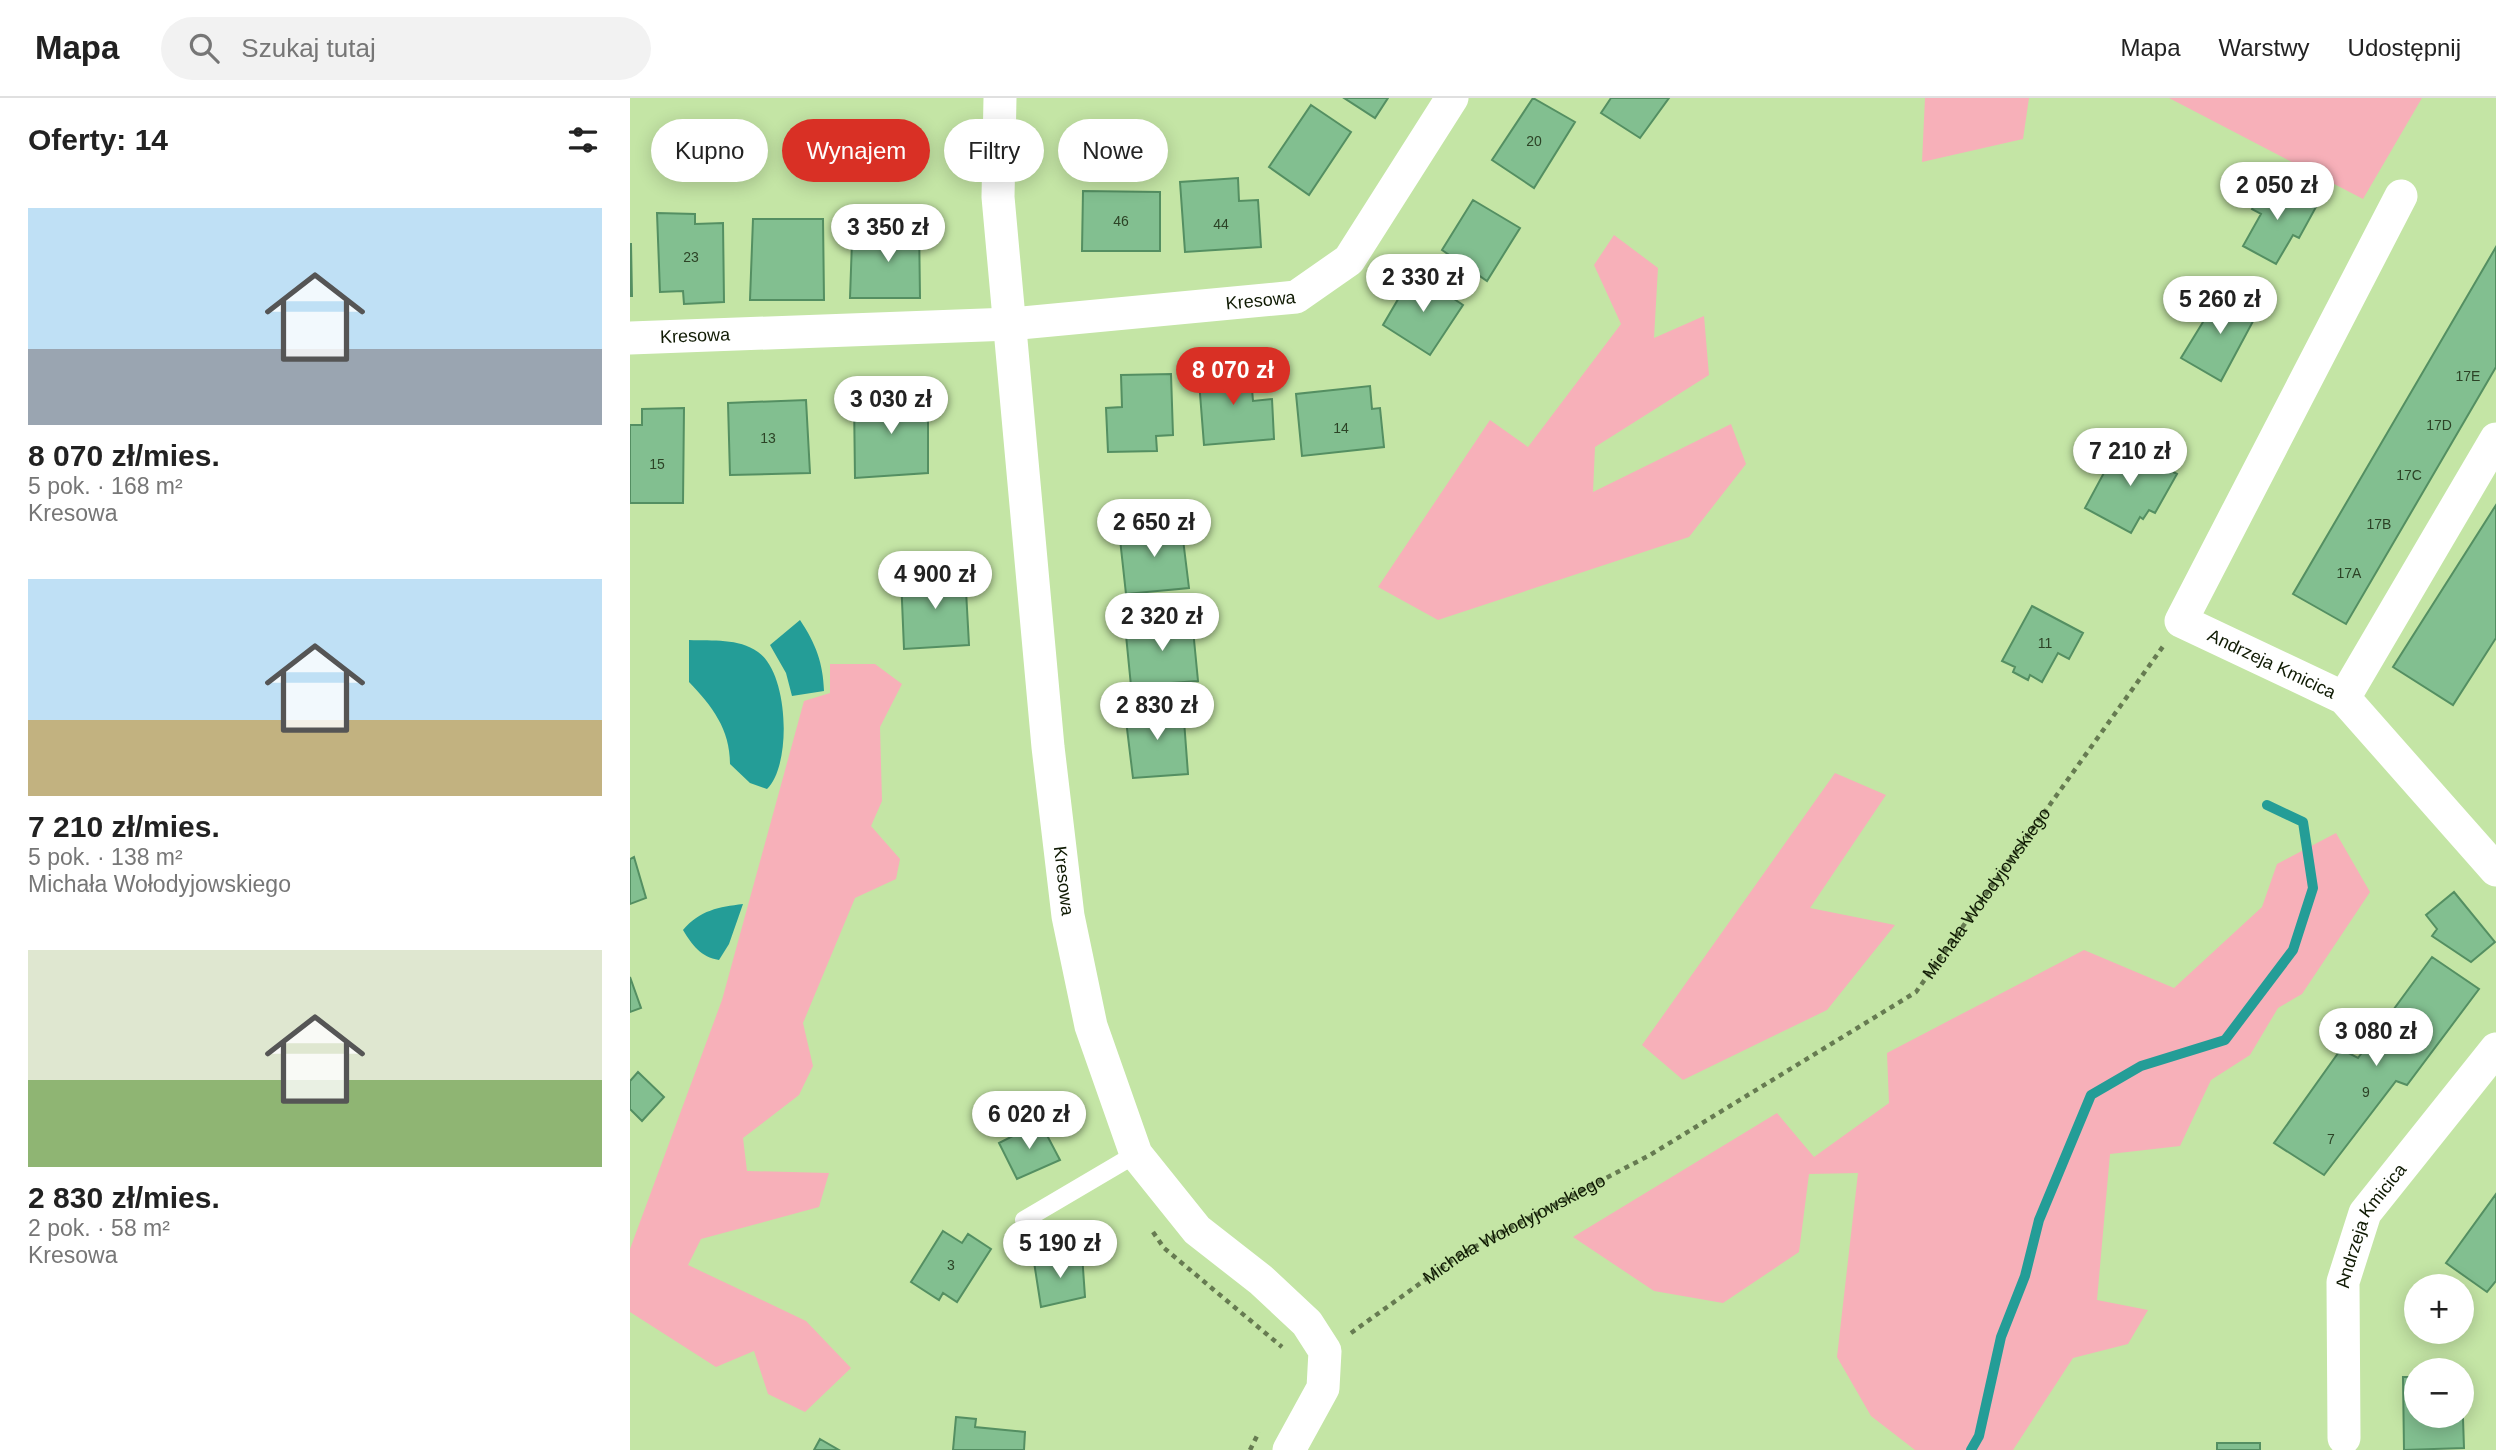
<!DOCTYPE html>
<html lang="pl">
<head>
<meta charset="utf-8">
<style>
  :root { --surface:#fff; --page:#f2f2f2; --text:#222; --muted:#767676; --line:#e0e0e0; --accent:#d93025 }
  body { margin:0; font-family:Arial,sans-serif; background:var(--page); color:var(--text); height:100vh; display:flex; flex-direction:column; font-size:26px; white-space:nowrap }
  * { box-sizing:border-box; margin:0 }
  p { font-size:23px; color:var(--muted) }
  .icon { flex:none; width:38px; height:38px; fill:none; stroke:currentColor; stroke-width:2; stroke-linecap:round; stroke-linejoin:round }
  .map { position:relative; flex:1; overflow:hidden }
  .panel { display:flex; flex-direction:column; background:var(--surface); width:630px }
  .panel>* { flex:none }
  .banner { position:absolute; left:21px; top:21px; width:665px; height:63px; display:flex; gap:14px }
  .buttons { position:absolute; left:1774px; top:1176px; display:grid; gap:14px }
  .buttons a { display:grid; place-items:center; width:70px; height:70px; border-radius:50%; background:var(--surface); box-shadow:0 4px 18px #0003; font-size:35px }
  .price { position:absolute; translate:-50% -60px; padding:0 16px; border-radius:24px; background:#fff; color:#222; font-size:23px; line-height:46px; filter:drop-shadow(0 2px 4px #0008) }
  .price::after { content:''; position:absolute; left:50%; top:42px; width:21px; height:16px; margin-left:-10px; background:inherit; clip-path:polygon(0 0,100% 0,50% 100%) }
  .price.on { background:var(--accent); color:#fff }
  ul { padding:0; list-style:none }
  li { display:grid; align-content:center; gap:14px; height:371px; padding:0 28px }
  li span { display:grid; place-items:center; height:217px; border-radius:0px; color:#555 }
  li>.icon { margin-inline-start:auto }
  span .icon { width:126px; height:126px; fill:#fffc; stroke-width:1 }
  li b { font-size:30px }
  h2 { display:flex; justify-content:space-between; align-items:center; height:84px; padding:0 28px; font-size:30px }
  .tag { padding:0 24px; border-radius:32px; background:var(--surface); box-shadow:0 4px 18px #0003; font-size:24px; line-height:63px }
  .tag.on { background:var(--accent); color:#fff }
  header { display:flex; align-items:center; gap:42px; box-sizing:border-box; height:98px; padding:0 35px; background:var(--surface); border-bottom:2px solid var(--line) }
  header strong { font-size:33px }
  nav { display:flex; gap:38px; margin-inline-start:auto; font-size:24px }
  .search { width:490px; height:63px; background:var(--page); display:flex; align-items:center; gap:18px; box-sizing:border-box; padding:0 24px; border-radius:38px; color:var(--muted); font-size:26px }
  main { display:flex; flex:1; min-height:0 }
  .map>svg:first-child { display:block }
  .green { fill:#f7b0b9 }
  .water { fill:#249d97 }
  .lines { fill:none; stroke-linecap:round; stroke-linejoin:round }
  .stream { stroke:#249d97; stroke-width:10 }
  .building { fill:#82bf90; stroke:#548f62; stroke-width:2 }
  .path { stroke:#667b51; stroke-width:4.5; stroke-dasharray:5 5; stroke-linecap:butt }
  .lane { stroke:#fff; stroke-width:18 }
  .street { stroke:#fff; stroke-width:33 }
  .labels { text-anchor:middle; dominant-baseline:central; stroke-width:6; stroke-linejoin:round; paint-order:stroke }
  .number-label { font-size:14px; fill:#2c4326 }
  .street-label { font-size:18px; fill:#0f1a03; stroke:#f1ffe5 }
</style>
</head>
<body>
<header>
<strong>Mapa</strong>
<div class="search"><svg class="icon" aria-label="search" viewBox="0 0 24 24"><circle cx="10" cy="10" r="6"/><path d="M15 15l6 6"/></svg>Szukaj tutaj</div>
<nav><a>Mapa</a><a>Warstwy</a><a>Udostępnij</a></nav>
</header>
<main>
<section class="panel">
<h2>Oferty: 14<svg class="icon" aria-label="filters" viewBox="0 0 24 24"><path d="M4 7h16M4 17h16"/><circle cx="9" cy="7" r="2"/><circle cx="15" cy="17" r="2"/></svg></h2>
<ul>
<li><span style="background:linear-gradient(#bfe0f5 65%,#9aa5b1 0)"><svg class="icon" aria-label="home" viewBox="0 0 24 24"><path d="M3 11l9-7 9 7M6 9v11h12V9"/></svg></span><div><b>8 070 zł/mies.</b><p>5 pok. · 168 m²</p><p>Kresowa</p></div></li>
<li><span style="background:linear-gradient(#bfe0f5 65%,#c2b280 0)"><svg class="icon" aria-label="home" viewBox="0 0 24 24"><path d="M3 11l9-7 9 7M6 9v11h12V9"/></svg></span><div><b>7 210 zł/mies.</b><p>5 pok. · 138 m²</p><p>Michała Wołodyjowskiego</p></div></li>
<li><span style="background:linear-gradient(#dfe7d0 60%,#8fb573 0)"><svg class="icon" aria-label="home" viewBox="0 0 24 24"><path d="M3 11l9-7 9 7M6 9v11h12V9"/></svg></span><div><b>2 830 zł/mies.</b><p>2 pok. · 58 m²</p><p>Kresowa</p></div></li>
</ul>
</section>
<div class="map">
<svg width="1866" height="1352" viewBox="0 0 1866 1352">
  <rect width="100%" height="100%" fill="#c4e5a5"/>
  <path class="green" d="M1295,0H1399L1393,41L1292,64Z
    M1539,0H1792L1733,101Z
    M984,137L1028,170L1024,240L1074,218L1079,277L965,349L963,394L1101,326L1116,366L1059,439L808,522L748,489L860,322L898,349L991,226L964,167Z
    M200,566H245L272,586L250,629L252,703L241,728L270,761L266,781L225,800L173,925L183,968L169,997L113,1040L117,1073L199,1075L189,1109L71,1141L58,1167L176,1223L221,1270L175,1314L138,1296L124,1253L86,1269L0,1214V1151L92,902L174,603L200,595Z
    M1205,675L1256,697L1180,810L1265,827L1197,912L1053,982L1012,947Z
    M1706,735L1740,794L1672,896L1648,910L1620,957L1581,982L1550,1048L1480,1056L1467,1202L1518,1212L1498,1246L1443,1260L1383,1352H1285L1241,1318L1207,1259L1228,1075L1179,1076L1169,1154L1093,1205L1024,1193L943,1139L1147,1015L1184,1059L1259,1005L1257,955L1454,852L1544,890L1632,809L1647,766Z"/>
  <path class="water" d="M170,522C186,546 193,565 194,593L162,598L156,575L140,547Z
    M59,542C83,543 108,540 128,554C159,575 162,667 137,691L120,685L100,666C100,631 82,608 59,584Z
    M113,806L99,846L89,862C71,859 62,847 53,832C70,812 89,809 113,806Z"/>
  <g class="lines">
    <path class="stream" d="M1341,1352L1349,1338L1371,1239L1395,1178L1409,1122L1461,997L1511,968L1595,942L1663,852L1683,790L1673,724L1637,707"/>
  </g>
  <path class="building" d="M714,0H758L745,20Z
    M903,0L945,24L904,90L862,62Z
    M981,0H1039L1010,40L971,15Z
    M681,7L721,34L679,97L639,69Z
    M292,34L293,70L263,72L261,35Z
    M608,80L609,103L628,102L631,149L555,154L550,84Z
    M1638,83L1686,109L1669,140L1663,137L1646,166L1613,148L1631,116L1622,111Z
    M453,93L530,94V153H452Z
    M843,102L890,130L857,183L812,152Z
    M27,115L65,116V126L93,125L94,204L54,206L53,193L30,194Z
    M123,121H193L194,202H120Z
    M289,124L290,200H220L222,143L254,141L255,125Z
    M0,146H1L2,198H0Z
    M1866,149V269L1716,526L1663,496Z
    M784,174L833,207L800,257L753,227Z
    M1592,193L1628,214L1591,283L1551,260Z
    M620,267L623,303L642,301L644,341L574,347L568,270Z
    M541,276L543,337L526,338L527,353L478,354L476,310L492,309L491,277Z
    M740,288L742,311L750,310L754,349L672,358L666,296Z
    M298,298V375L225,380L224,300Z
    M176,302L180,375L100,377L98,305Z
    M54,310L53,405H0V327H12V311Z
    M1490,345L1509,355L1511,349L1524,356L1521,362L1547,376L1525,415L1519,412L1513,421L1510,419L1501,435L1455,410Z
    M1866,407V540L1823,607L1763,569Z
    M551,425L559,490L496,496L489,432Z
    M335,474L339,547L274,551L271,479Z
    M1402,508L1453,535L1439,561L1428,555L1412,584L1400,577L1398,582L1383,574L1385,569L1372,563Z
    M562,521L568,583L501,588L495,527Z
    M553,609L558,676L503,680L495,614Z
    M4,759L16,800L0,806V761Z
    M1824,794L1865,844L1841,864L1802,838L1807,831L1796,817Z
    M1802,859L1849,891L1777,987L1766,983L1694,1077L1644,1045L1711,951L1728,960Z
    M0,879L11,910L0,914Z
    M8,974L34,999L12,1023L0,1011V983Z
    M410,1024L430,1062L387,1081L369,1045Z
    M1866,1096V1183L1857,1194L1816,1165Z
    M313,1133L332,1145L338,1136L361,1151L327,1204L313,1195L309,1202L281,1184Z
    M452,1156L455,1199L411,1209L404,1164Z
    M1773,1279H1787V1318H1832V1291L1834,1350L1774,1352Z
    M326,1319L346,1321L345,1329L395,1334L394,1352H323Z
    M190,1341L209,1352H184Z
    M1587,1345H1630V1352H1587Z"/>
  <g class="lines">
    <g class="path">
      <path d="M523,1134L534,1150L652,1249"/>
      <path id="s1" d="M721,1235L831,1156L1020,1057L1286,894L1534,547"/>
      <path d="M620,1352L629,1334"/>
    </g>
    <path class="lane" d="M394,1122L506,1056"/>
    <g class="street">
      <path id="s2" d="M370,0L368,99L418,649L438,818L461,928L506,1056L567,1132L631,1182L677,1225L695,1253L693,1290L659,1352"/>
      <path id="s3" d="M1771,98L1551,523L1714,600L1866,772"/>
      <path id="s4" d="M0,240L381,226L666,199L719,162L822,0"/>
      <path d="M1714,600L1866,341"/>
      <path id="s5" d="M1714,1340L1713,1184L1735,1115L1866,951"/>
    </g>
  </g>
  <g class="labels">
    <g class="number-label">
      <text x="904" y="43">20</text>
      <text x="491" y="123">46</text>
      <text x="591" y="126">44</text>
      <text x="61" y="159">23</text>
      <text x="1838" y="278">17E</text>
      <text x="1809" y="327">17D</text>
      <text x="711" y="330">14</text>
      <text x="138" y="340">13</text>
      <text x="27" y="366">15</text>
      <text x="1779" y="377">17C</text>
      <text x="1749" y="426">17B</text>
      <text x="1719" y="475">17A</text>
      <text x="1415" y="545">11</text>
      <text x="1736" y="994">9</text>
      <text x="1701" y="1041">7</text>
      <text x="321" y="1167">3</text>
    </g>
    <g class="street-label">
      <text stroke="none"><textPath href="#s4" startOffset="632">Kresowa</textPath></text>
      <text stroke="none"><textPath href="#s4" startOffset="65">Kresowa</textPath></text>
      <text stroke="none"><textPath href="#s3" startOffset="579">Andrzeja Kmicica</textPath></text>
      <text stroke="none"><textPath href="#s2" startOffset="786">Kresowa</textPath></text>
      <text stroke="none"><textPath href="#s1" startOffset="782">Michała Wołodyjowskiego</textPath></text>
      <text stroke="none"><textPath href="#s5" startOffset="219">Andrzeja Kmicica</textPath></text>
      <text stroke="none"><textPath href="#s1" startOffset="194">Michała Wołodyjowskiego</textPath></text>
    </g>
  </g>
</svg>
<div class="buttons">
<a>+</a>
<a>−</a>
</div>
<b class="price" style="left:1647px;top:124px">2 050 zł</b>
<b class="price" style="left:258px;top:166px">3 350 zł</b>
<b class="price" style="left:793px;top:216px">2 330 zł</b>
<b class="price" style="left:1590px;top:238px">5 260 zł</b>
<b class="price on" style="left:603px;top:309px">8 070 zł</b>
<b class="price" style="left:261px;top:338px">3 030 zł</b>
<b class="price" style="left:1500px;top:390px">7 210 zł</b>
<b class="price" style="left:524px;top:461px">2 650 zł</b>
<b class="price" style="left:305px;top:513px">4 900 zł</b>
<b class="price" style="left:532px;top:555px">2 320 zł</b>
<b class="price" style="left:527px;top:644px">2 830 zł</b>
<b class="price" style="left:1746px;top:970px">3 080 zł</b>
<b class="price" style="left:399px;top:1053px">6 020 zł</b>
<b class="price" style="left:430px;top:1182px">5 190 zł</b>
<div class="banner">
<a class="tag">Kupno</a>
<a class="tag on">Wynajem</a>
<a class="tag">Filtry</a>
<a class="tag">Nowe</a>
</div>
</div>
</main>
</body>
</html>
